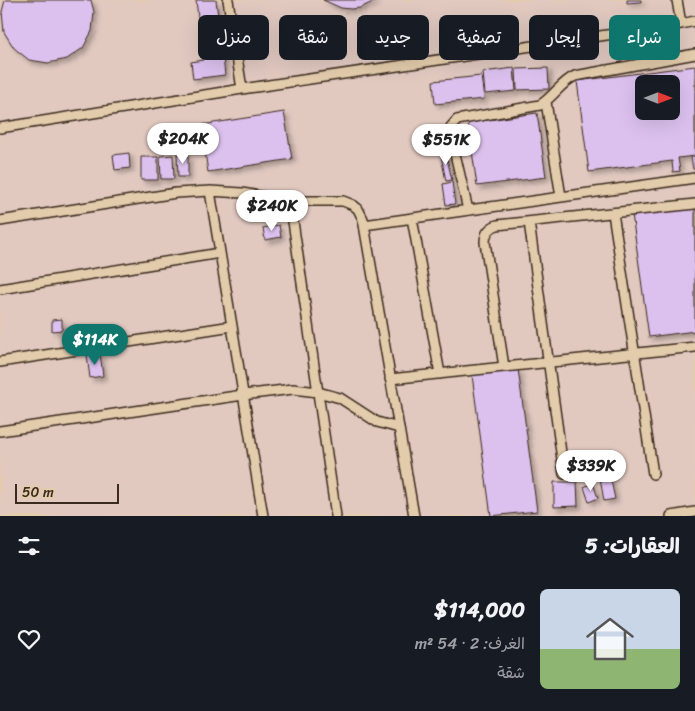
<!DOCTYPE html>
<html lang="ar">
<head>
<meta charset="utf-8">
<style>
  :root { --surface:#171b24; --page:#20242c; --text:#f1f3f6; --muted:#9ea1a6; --accent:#0f766e }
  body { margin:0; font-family:Sriracha,"Playpen Sans Arabic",sans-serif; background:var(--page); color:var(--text); direction:rtl; height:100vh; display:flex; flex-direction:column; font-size:19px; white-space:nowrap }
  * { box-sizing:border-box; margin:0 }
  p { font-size:16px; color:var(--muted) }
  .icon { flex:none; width:28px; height:28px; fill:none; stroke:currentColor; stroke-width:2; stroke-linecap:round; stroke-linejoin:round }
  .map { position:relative; height:516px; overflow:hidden; direction:ltr }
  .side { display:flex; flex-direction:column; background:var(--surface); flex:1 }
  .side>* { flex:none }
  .banner { position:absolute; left:15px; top:15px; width:665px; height:45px; direction:rtl; display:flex; gap:10px }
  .needle { width:32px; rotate:90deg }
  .controls { position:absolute; left:635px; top:75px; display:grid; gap:10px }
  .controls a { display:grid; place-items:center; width:45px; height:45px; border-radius:8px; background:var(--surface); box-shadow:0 5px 20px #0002; font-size:25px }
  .scale { position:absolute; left:15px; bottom:12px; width:104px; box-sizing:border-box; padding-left:5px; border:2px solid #3b2a1e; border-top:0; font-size:14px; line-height:18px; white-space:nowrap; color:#3b2a1e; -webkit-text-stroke:4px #e3ccac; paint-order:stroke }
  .price { position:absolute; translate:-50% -42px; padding:0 11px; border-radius:18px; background:#fff; color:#222; font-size:16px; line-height:32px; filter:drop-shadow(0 1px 2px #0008) }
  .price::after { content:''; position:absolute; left:50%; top:30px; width:15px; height:11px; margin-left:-8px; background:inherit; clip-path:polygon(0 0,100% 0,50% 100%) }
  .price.active { background:var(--accent); color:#fff }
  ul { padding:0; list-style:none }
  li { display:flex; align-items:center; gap:15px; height:125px; padding:0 15px }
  li span { display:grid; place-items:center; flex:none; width:140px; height:100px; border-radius:8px; color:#555 }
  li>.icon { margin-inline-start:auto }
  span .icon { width:60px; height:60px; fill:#fffc; stroke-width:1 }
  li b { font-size:21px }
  h2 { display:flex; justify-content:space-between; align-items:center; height:60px; padding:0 15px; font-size:21px }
  .chip { padding:0 18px; border-radius:8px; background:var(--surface); box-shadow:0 5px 20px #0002; font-size:18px; line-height:45px }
  .chip.active { background:var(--accent); color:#fff }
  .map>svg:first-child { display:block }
  .built { fill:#e1c9c0; fill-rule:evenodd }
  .building { fill:#dcc1ef; stroke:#3b2a1e; fill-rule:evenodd; filter:url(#shadow) }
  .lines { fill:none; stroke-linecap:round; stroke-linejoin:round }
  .lane-casing { stroke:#3b2a1e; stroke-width:12 }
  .lane { stroke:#e3ccac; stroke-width:9 }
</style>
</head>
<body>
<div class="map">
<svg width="695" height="516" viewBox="0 0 695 516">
  <defs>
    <filter id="shadow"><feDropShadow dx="3.5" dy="3.5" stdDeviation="2.5" flood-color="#0004"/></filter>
  </defs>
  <rect width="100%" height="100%" fill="#e3ccac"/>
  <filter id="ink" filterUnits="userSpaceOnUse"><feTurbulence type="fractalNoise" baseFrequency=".02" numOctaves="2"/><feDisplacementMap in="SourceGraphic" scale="10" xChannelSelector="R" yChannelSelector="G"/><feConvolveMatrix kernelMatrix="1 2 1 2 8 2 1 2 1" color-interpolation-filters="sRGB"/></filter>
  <g filter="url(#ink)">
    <path class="built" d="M0,0H695V516H0ZM644,84H671V111H644Z"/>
    <path class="building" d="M5,0H91L94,12L92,31L83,48L67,59L48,63L29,60L14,48L4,32L2,12Z
      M196,0H216L225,75L193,79L191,62L203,60Z
      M323,0H377L360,8L351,9L341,8Z
      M627,0H641V2L627,3Z
      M695,66V156L678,158L680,171L673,172L672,161L589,172L577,81ZM644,84H671V111H644Z
      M514,68L516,91L485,94L483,72Z
      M548,68L549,89L517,90L516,69Z
      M481,76L484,99L435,104L433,81Z
      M284,112L292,159L208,172L201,125Z
      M537,113L546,177L477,186L468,123Z
      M445,150L452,180L446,181L440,151Z
      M129,153L130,168L115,170L113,155Z
      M177,154H188V177H178Z
      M173,155L174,179H161L160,156Z
      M695,156V169H693L691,157Z
      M141,157H158V180H141Z
      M452,182L455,204L446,205L443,184Z
      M695,205V331L649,337L632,214Z
      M279,225L281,237L265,240L263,228Z
      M62,319V330L52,331V320Z
      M100,353L103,376L90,378L87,355Z
      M518,369L537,511L491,516L472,375Z
      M610,476L615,499L604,501L600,478Z
      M554,482H577L578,506L554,507Z
      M593,483L598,498L589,502L584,487Z"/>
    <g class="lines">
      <g class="lane-casing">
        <path id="lane" d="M228,0L242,89
          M677,0L681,24L695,21
          M546,102L561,197
          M0,128L242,89L681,24
          M210,191L263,516
          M290,201L336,516
          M468,210L450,132L451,127L457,120L540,105C554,97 560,83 575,76L695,54
          M613,213L653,474
          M412,218L440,374
          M0,221L176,193L210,191L242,193L290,201H343L353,205L358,209L363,219L399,428L377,422L340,398L318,392L293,389L243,395L0,431
          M529,222L564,474
          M364,225L695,178
          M0,289L220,253
          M0,362L232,326
          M504,367L485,242C485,233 489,228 497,225L695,204
          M390,379L695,347
          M399,428L414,516
          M671,516L695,512"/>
      </g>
      <use href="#lane" class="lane"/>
    </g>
  </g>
</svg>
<div class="controls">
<a><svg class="needle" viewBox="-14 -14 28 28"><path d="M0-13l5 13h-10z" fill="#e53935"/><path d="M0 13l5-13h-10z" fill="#9ea1a6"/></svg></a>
</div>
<div class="scale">50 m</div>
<b class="price" style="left:183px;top:165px">$204K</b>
<b class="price" style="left:446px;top:166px">$551K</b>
<b class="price" style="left:272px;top:232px">$240K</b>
<b class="price active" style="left:95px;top:366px">$114K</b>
<b class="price" style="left:591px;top:492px">$339K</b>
<div class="banner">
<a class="chip active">شراء</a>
<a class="chip">إيجار</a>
<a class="chip">تصفية</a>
<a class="chip">جديد</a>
<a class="chip">شقة</a>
<a class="chip">منزل</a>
</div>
</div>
<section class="side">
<h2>العقارات: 5<svg class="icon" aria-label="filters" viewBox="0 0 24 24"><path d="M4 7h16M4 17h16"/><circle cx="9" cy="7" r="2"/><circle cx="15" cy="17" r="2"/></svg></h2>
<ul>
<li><span style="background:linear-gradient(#c9d6e8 60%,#8fb573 0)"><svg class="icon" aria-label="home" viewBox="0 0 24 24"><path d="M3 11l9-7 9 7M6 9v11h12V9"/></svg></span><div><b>$114,000</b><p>الغرف: 2 · 54 m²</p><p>شقة</p></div><svg class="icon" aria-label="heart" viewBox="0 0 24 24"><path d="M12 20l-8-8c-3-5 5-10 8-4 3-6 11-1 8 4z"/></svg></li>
</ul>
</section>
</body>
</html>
